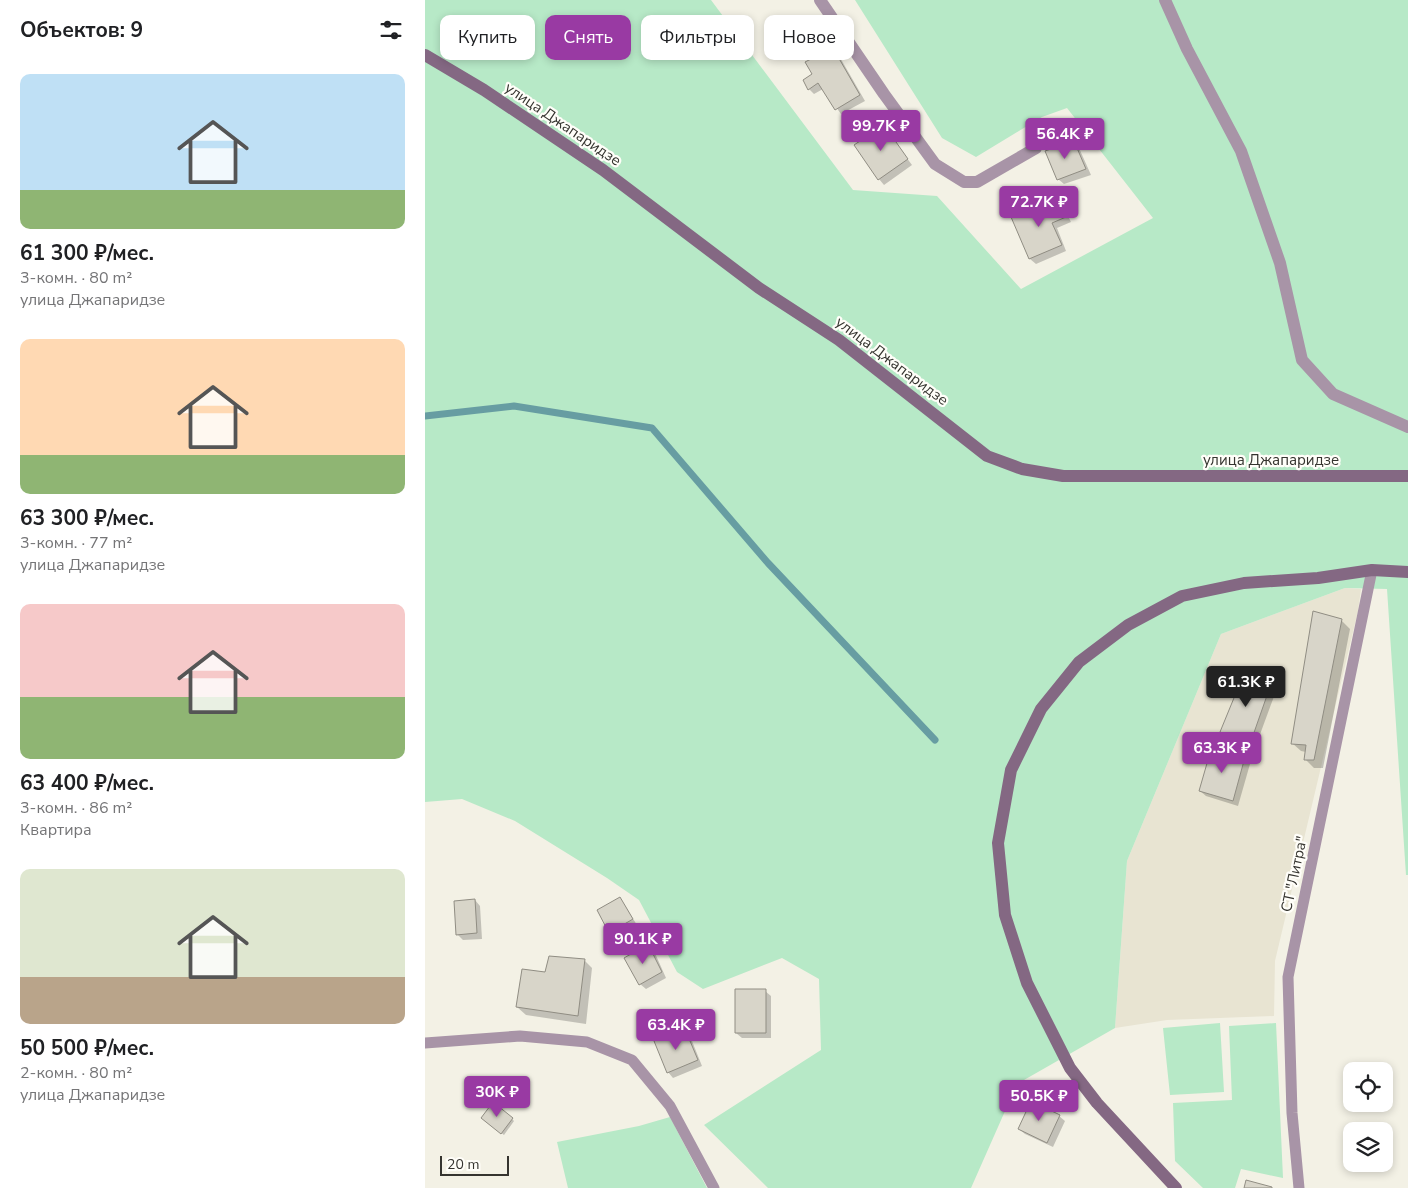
<!DOCTYPE html>
<html lang="ru">
<head>
<meta charset="utf-8">
<style>
  :root { --surface:#fff; --page:#f6f6f6; --text:#202124; --muted:#757577; --accent:#993aa3 }
  body { margin:0; font-family:"Nunito Sans",sans-serif; background:var(--page); color:var(--text); height:100vh; display:flex; flex-direction:column; font-size:19px; white-space:nowrap }
  * { box-sizing:border-box; margin:0 }
  p { font-size:16px; color:var(--muted) }
  .icon { flex:none; width:28px; height:28px; fill:none; stroke:currentColor; stroke-width:2; stroke-linecap:round; stroke-linejoin:round }
  .map { position:relative; flex:1; overflow:hidden }
  .sheet { display:flex; flex-direction:column; background:var(--surface); width:425px }
  .sheet>* { flex:none }
  .top-card { position:absolute; left:15px; top:15px; width:475px; height:45px; display:flex; gap:10px }
  .fabs { position:absolute; left:918px; top:1062px; display:grid; gap:10px }
  .fabs a { display:grid; place-items:center; width:50px; height:50px; border-radius:10px; background:var(--surface); box-shadow:0 2px 8px #0003; font-size:25px }
  .scale { position:absolute; left:15px; bottom:12px; width:69px; box-sizing:border-box; padding-left:5px; border:2px solid #35342f; border-top:0; font-size:14px; line-height:18px; white-space:nowrap; color:#35342f; -webkit-text-stroke:4px #fffef9; paint-order:stroke }
  .price { position:absolute; translate:-50% -42px; padding:0 11px; border-radius:5px; background:var(--accent); color:#fff; font-size:16px; line-height:32px; filter:drop-shadow(0 1px 2px #0008) }
  .price::after { content:''; position:absolute; left:50%; top:30px; width:15px; height:11px; margin-left:-8px; background:inherit; clip-path:polygon(0 0,100% 0,50% 100%) }
  .price.on { background:#222; color:#fff }
  ul { padding:0; list-style:none }
  li { display:grid; align-content:center; gap:10px; height:265px; padding:0 20px }
  li span { display:grid; place-items:center; height:155px; border-radius:10px; color:#555 }
  li>.icon { margin-inline-start:auto }
  span .icon { width:90px; height:90px; fill:#fffc; stroke-width:1 }
  li b { font-size:21px }
  h2 { display:flex; justify-content:space-between; align-items:center; height:60px; padding:0 20px; font-size:21px }
  .pill { padding:0 18px; border-radius:10px; background:var(--surface); box-shadow:0 2px 8px #0003; font-size:18px; line-height:45px }
  .pill.on { background:var(--accent); color:#fff }
  main { display:flex; flex:1; min-height:0 }
  .map>svg:first-child { display:block }
  .built { fill:#e8e4d2 }
  .green { fill:#b7e9c7 }
  .shadow { fill:#0003 }
  .lines { fill:none; stroke-linecap:round; stroke-linejoin:round }
  .stream { stroke:#679da2; stroke-width:7 }
  .building { fill:#d8d5c9; stroke:#908d83 }
  .lane { stroke:#a894a7; stroke-width:11 }
  .street { stroke:#a894a7; stroke-width:12 }
  .secondary { stroke:#846883; stroke-width:12 }
  .labels { text-anchor:middle; dominant-baseline:central; stroke-width:4.5; stroke-linejoin:round; paint-order:stroke }
  .street-label { font-size:15px; fill:#35342f; stroke:#fffef9 }
</style>
</head>
<body>
<main>
<section class="sheet">
<h2>Объектов: 9<svg class="icon" aria-label="filters" viewBox="0 0 24 24"><path d="M4 7h16M4 17h16"/><circle cx="9" cy="7" r="2"/><circle cx="15" cy="17" r="2"/></svg></h2>
<ul>
<li><span style="background:linear-gradient(#bfe0f5 75%,#8fb573 0)"><svg class="icon" aria-label="home" viewBox="0 0 24 24"><path d="M3 11l9-7 9 7M6 9v11h12V9"/></svg></span><div><b>61 300 ₽/мес.</b><p>3-комн. · 80 m²</p><p>улица Джапаридзе</p></div></li>
<li><span style="background:linear-gradient(#ffd9b3 75%,#8fb573 0)"><svg class="icon" aria-label="home" viewBox="0 0 24 24"><path d="M3 11l9-7 9 7M6 9v11h12V9"/></svg></span><div><b>63 300 ₽/мес.</b><p>3-комн. · 77 m²</p><p>улица Джапаридзе</p></div></li>
<li><span style="background:linear-gradient(#f6c9c9 60%,#8fb573 0)"><svg class="icon" aria-label="home" viewBox="0 0 24 24"><path d="M3 11l9-7 9 7M6 9v11h12V9"/></svg></span><div><b>63 400 ₽/мес.</b><p>3-комн. · 86 m²</p><p>Квартира</p></div></li>
<li><span style="background:linear-gradient(#dfe7d0 70%,#b9a48a 0)"><svg class="icon" aria-label="home" viewBox="0 0 24 24"><path d="M3 11l9-7 9 7M6 9v11h12V9"/></svg></span><div><b>50 500 ₽/мес.</b><p>2-комн. · 80 m²</p><p>улица Джапаридзе</p></div></li>
</ul>
</section>
<div class="map">
<svg width="983" height="1188" viewBox="0 0 983 1188">
  <rect width="100%" height="100%" fill="#f3f1e5"/>
  <path class="built" d="M920,588L936,589L933,611L850,961L849,1016L742,1020L690,1028L702,861L796,634Z"/>
  <path class="green" d="M0,0H286L428,190L512,196L596,289L728,218L642,108L617,117L551,157L517,138L430,0H983V875H981L962,589L920,588L796,634L702,861L690,1028L592,1084L546,1188H343L279,1125L396,1050L394,979L357,958L278,989L252,972L214,900L182,878L90,821L37,799L0,802Z
    M795,1023L799,1092L745,1095L738,1028Z
    M851,1023L858,1178L816,1169L810,1188H778L750,1161L748,1103L807,1100L804,1026Z
    M245,1117L282,1188H143L132,1142L214,1126Z"/>
  <path class="shadow" d="M408,49L413,54L440,101L416,114L398,89L389,94L384,89Z
    M458,126L487,165L459,185L454,179Z
    M649,143L654,148L666,175L639,184L633,179Z
    M632,199L637,204L646,222L632,228L641,251L611,264L605,259L588,217Z
    M916,620L925,629L898,768H889L880,759L881,752L876,751L867,743Z
    M820,672L846,685L851,691L830,748L802,737L797,731Z
    M819,758L825,764L813,806L781,796L775,791Z
    M195,898L212,925L191,938L174,911Z
    M50,900L55,906L57,939L38,940L32,934Z
    M223,946L229,951L241,978L221,989L215,984Z
    M159,960L167,968L161,1024L101,1015L92,1007L121,973Z
    M340,991L346,996V1038H317L311,1033Z
    M260,1030L265,1036L277,1066L248,1078L243,1072Z
    M634,1116L640,1121L628,1147L600,1134L594,1129Z
    M87,1119L89,1121L79,1135L59,1120Z"/>
  <g class="lines">
    <path class="stream" d="M0,416L89,406L227,428L343,563L510,740"/>
  </g>
  <path class="building" d="M408,48L435,95L410,110L393,83L383,90L378,80L387,74L380,62Z
    M459,125L483,159L453,180L429,145Z
    M649,141L661,169L632,180L620,151Z
    M632,197L641,217L627,223L637,245L604,259L586,217Z
    M888,611L917,619L889,760H879L881,745L866,744Z
    M820,671L846,684L825,744L795,732Z
    M787,746L820,757L808,801L774,791Z
    M195,897L208,919L184,933L172,910Z
    M50,899L52,933L31,935L29,901Z
    M223,944L237,972L214,985L199,958Z
    M124,956L160,959L153,1016L91,1007L97,969L120,972Z
    M310,989H341V1033H310Z
    M260,1029L273,1060L242,1073L229,1041Z
    M606,1101L635,1115L622,1143L593,1129Z
    M68,1102L88,1118L76,1134L56,1118Z
    M821,1180L847,1187V1188H819Z"/>
  <g class="lines">
    <path class="lane" d="M0,1043L95,1036L162,1042L207,1060L245,1106L289,1188
      M874,1188L867,1113L863,977L947,570"/>
    <path class="street" d="M395,0L459,94L510,164L539,182H552L611,148
      M740,0L762,49L816,151L855,263L877,360L908,394L983,427"/>
    <path class="secondary" d="M0,55L59,90L178,170L334,288L414,340L562,456L597,469L638,476H983
      M751,1188L672,1103L645,1068L602,983L580,915L573,843L586,770L616,709L654,662L703,625L757,596L819,583L893,578L947,570L983,572"/>
  </g>
  <g class="labels">
    <g class="street-label">
      <text transform="translate(138 124) rotate(34)">улица Джапаридзе</text>
      <text transform="translate(467 361) rotate(37)">улица Джапаридзе</text>
      <text x="846" y="460">улица Джапаридзе</text>
      <text transform="translate(869 874) rotate(-78)">СТ "Литра"</text>
    </g>
  </g>
</svg>
<div class="fabs">
<a><svg class="icon" aria-label="locate" viewBox="0 0 24 24"><circle cx="12" cy="12" r="6"/><path d="M12 2v4M12 18v4M2 12h4M18 12h4"/></svg></a>
<a><svg class="icon" aria-label="layers" viewBox="0 0 24 24"><path d="M12 4l9 5-9 5-9-5zM3 14l9 5 9-5"/></svg></a>
</div>
<div class="scale">20 m</div>
<b class="price" style="left:456px;top:152px">99.7K ₽</b>
<b class="price" style="left:640px;top:160px">56.4K ₽</b>
<b class="price" style="left:614px;top:228px">72.7K ₽</b>
<b class="price on" style="left:821px;top:708px">61.3K ₽</b>
<b class="price" style="left:797px;top:774px">63.3K ₽</b>
<b class="price" style="left:218px;top:965px">90.1K ₽</b>
<b class="price" style="left:251px;top:1051px">63.4K ₽</b>
<b class="price" style="left:72px;top:1118px">30K ₽</b>
<b class="price" style="left:614px;top:1122px">50.5K ₽</b>
<div class="top-card">
<a class="pill">Купить</a>
<a class="pill on">Снять</a>
<a class="pill">Фильтры</a>
<a class="pill">Новое</a>
</div>
</div>
</main>
</body>
</html>
